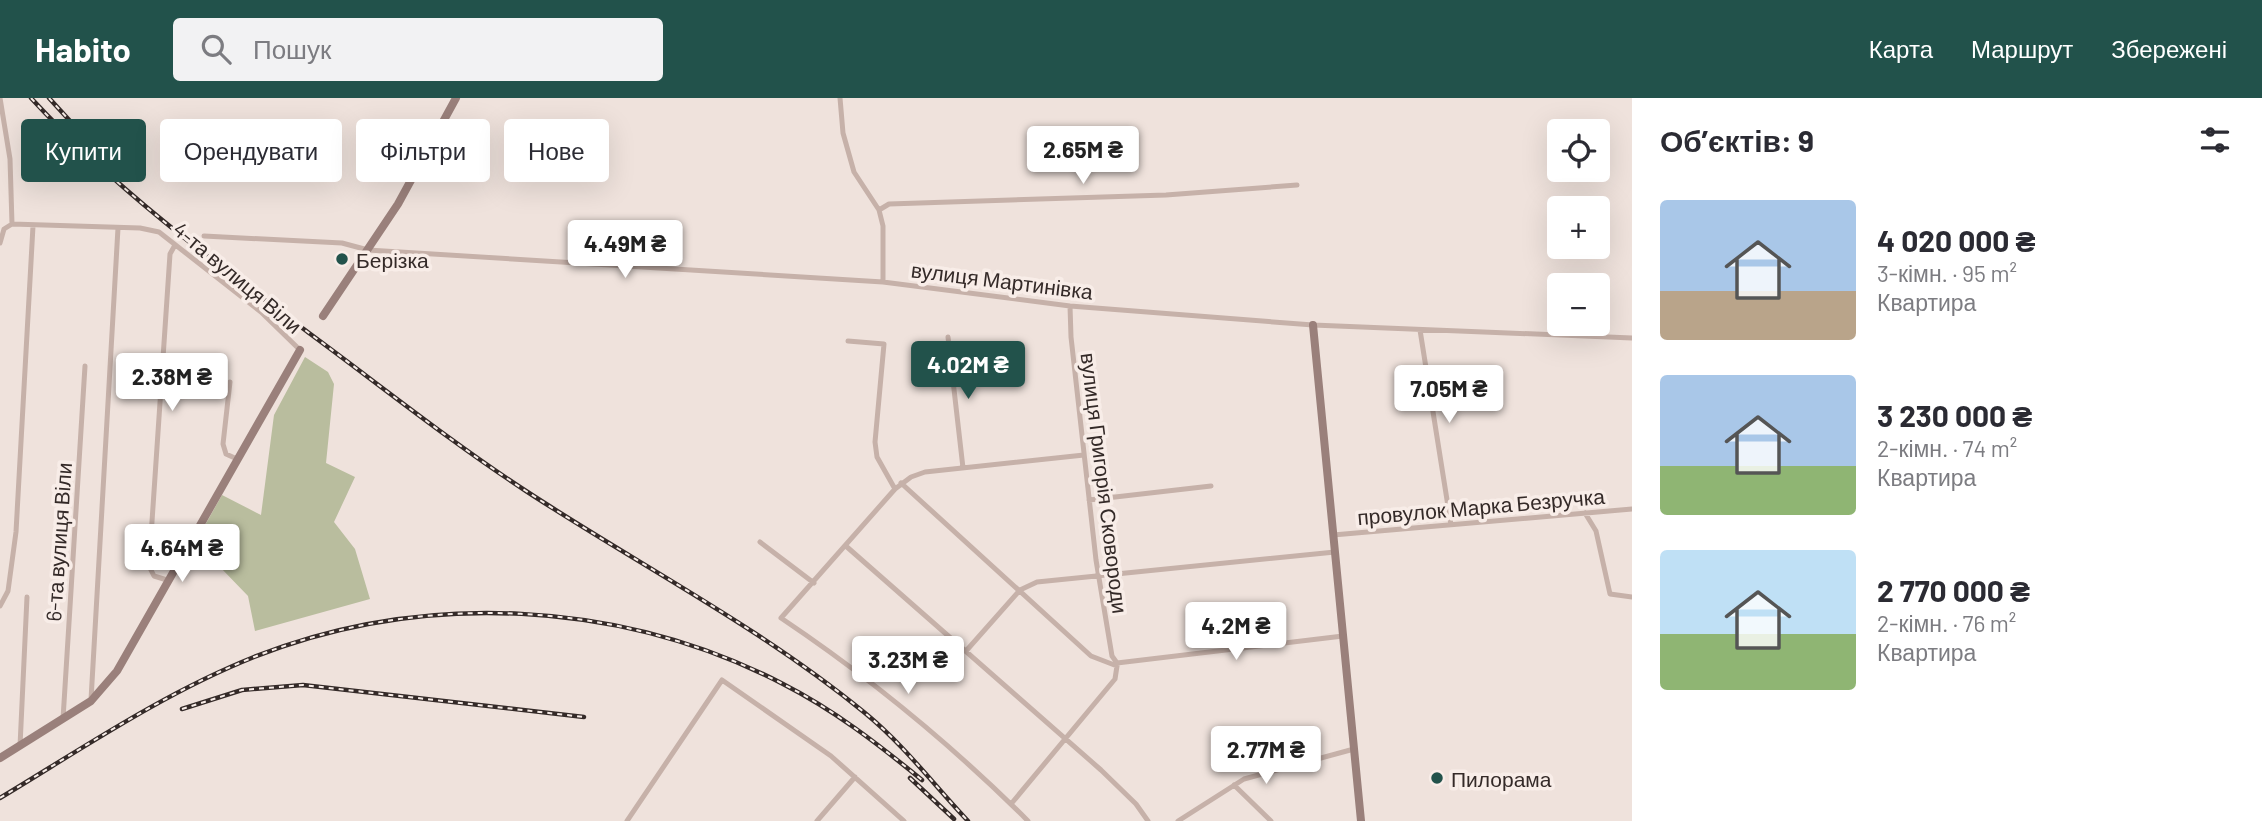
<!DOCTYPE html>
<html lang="uk">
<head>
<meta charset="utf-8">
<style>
  :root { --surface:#fff; --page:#f2f2f3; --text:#2b2b33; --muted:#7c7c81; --accent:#22524b }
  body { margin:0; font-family:Barlow,sans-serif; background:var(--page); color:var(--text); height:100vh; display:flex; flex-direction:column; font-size:26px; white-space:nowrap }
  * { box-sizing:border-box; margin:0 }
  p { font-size:23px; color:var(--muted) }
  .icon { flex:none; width:38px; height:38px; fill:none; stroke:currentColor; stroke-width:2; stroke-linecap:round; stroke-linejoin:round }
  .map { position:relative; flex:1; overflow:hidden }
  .side { display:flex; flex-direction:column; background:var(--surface); width:630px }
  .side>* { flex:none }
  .top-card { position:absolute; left:21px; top:21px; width:665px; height:63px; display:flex; gap:14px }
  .buttons { position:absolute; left:1547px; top:21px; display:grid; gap:14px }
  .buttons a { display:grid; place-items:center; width:63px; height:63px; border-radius:7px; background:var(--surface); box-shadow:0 7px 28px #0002; font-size:35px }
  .price { position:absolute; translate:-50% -60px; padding:0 16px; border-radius:7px; background:#fff; color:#222; font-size:23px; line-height:46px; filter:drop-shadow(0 2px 4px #0008) }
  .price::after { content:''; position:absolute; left:50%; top:42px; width:21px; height:16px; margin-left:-10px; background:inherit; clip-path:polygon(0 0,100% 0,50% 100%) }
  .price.on { background:var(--accent); color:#fff }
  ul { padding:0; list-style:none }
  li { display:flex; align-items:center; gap:21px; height:175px; padding:0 28px }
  li span { display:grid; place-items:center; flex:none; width:196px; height:140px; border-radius:7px; color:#555 }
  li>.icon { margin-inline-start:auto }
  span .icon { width:84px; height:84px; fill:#fffc; stroke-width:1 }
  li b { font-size:30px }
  h2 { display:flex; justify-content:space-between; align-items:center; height:84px; padding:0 28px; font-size:30px }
  .chip { padding:0 24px; border-radius:7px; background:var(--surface); box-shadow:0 7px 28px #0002; font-size:24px; line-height:63px }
  .chip.on { background:var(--accent); color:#fff }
  header { display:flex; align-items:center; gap:42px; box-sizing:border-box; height:98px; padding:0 35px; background:var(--accent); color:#fff }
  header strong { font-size:33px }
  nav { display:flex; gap:38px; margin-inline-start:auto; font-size:24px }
  .search { width:490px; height:63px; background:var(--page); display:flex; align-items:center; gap:18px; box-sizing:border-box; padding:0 24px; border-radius:7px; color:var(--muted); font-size:26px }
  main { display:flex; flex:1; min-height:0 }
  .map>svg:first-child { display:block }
  .green { fill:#b9bd9e }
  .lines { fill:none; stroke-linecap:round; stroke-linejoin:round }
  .street { stroke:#c6b1a9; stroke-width:5 }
  .secondary { stroke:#9a807b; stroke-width:8 }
  .rail-casing { stroke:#342a28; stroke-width:4.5 }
  .rail { stroke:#f8ede8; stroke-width:2; stroke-dasharray:5; stroke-linecap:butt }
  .poi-dot { fill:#22524b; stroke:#f8ede8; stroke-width:2.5 }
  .labels { text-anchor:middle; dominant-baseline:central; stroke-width:7; stroke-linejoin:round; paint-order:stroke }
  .poi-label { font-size:21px; fill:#342a28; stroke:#f8ede8; text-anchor:start }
  .street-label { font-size:21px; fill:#342a28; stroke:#f8ede8 }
</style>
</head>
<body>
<header>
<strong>Habito</strong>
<div class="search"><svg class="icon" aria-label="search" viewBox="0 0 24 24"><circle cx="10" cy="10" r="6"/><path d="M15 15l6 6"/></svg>Пошук</div>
<nav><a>Карта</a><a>Маршрут</a><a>Збережені</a></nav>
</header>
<main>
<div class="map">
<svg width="1632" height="723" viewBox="0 0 1632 723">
  <rect width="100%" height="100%" fill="#efe2dc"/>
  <path class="green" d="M305,259L328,274L334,286L326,365L355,379L334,424L355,451L370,501L255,533L248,498L219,468L191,452L222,397L261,417L274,317Z"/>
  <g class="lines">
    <path class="street" d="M0,0L10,61L12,126
      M840,0L843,35L854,74L879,112L883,128V184
      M879,112L889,106L1166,97L1297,87
      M204,138L342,145L368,152L883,184L1070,208L1313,227L1632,240
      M0,145L4,131L12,126L140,130L159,134L261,214L300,252
      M1070,208L1071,239L1096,462L1112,558L1117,565
      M1420,232L1451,427
      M948,239L963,370
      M848,243L884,246L875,344L877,359L895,391
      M230,284L223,346L226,356L237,361
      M901,385L1091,558L1117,568
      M1089,402L1211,388
      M1585,415L1596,433L1610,496L1632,499
      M1333,437L1632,411
      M760,444L814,485
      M847,449L1101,672L1136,706L1148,723
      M167,482L154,478L149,468L170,156L175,147
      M0,508L8,493L16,434L33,128
      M966,553L1020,492L1037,484L1335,454
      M1117,565L1343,538
      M91,602L118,130
      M63,621L85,268
      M20,648L27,499
      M1234,687L1271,723
      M1011,706L1115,581L1117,568
      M627,723L722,582L831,658L904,723
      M817,723L855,679
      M1028,723C953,648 869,579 781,520L895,391L911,379L925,374L1084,357
      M1178,723L1244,681L1354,651"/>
    <path class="secondary" d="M323,218L398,106L456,0
      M1313,227L1361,723
      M0,660L91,603L117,573L300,252"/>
    <g class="rail-casing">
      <path id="rail" d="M31,0C114,90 211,162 309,235C381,288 451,344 526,393C639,467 760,529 865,615C904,647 934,687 968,723
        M49,0L102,58
        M182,611L242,592L303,587L584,619
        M910,680L954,721
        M0,700C83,650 164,595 254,559C424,492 621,502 783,586C834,612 878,646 922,682"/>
    </g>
    <use href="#rail" class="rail"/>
  </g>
  <g class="poi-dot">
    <circle cx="342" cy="161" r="7"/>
    <circle cx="1437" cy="680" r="7"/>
  </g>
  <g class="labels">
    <g class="poi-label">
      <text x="356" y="161">Берізка</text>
      <text x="1451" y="680">Пилорама</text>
    </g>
    <g class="street-label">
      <text transform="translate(238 179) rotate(40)">4-та вулиця Віли</text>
      <text transform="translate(1002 182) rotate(7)">вулиця Мартинівка</text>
      <text transform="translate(1105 385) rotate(83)">вулиця Григорія Сковороди</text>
      <text transform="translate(1481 408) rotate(-5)">провулок Марка Безручка</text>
      <text transform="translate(58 444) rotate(-86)">6-та вулиця Віли</text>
    </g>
  </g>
</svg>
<div class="buttons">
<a><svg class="icon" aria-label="locate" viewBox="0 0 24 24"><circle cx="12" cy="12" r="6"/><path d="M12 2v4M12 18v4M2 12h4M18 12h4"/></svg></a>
<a>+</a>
<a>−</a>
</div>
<b class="price" style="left:1083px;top:88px">2.65M ₴</b>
<b class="price" style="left:625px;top:182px">4.49M ₴</b>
<b class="price on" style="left:968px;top:303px">4.02M ₴</b>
<b class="price" style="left:172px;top:315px">2.38M ₴</b>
<b class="price" style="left:1449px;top:327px">7.05M ₴</b>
<b class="price" style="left:182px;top:486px">4.64M ₴</b>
<b class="price" style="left:1236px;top:564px">4.2M ₴</b>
<b class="price" style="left:908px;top:598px">3.23M ₴</b>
<b class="price" style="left:1266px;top:688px">2.77M ₴</b>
<div class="top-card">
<a class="chip on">Купити</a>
<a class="chip">Орендувати</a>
<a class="chip">Фільтри</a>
<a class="chip">Нове</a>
</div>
</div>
<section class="side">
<h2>Об’єктів: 9<svg class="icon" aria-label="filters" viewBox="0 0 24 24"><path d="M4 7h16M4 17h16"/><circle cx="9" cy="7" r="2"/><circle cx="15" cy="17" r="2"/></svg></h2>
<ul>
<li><span style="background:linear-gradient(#a9c7e8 65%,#b9a48a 0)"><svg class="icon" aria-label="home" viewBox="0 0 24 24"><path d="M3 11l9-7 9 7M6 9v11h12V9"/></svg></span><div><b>4 020 000 ₴</b><p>3-кімн. · 95 m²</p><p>Квартира</p></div></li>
<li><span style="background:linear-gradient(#a9c7e8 65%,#8fb573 0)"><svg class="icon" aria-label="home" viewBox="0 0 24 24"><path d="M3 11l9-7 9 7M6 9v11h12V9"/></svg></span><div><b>3 230 000 ₴</b><p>2-кімн. · 74 m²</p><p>Квартира</p></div></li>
<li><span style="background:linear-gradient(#bfe0f5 60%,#8fb573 0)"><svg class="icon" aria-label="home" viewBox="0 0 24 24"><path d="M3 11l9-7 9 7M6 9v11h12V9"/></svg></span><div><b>2 770 000 ₴</b><p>2-кімн. · 76 m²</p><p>Квартира</p></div></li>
</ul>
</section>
</main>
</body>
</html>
